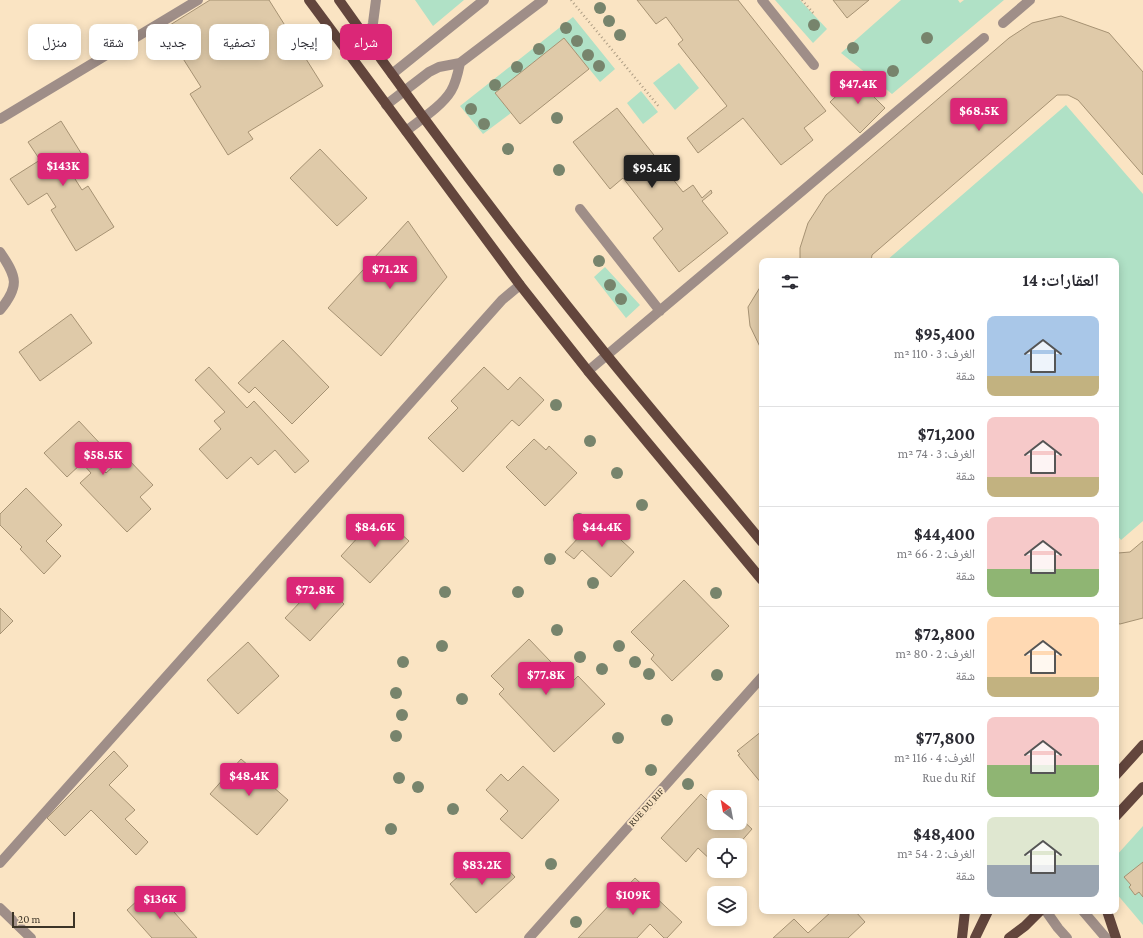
<!DOCTYPE html>
<html lang="ar">
<head>
<meta charset="utf-8">
<style>
  :root { --surface:#fff; --page:#f2f2f3; --text:#2b2b33; --muted:#7c7c81; --line:#e1e1e2; --accent:#db2777 }
  body { margin:0; font-family:"Crimson Pro","Noto Naskh Arabic",serif; background:var(--page); color:var(--text); direction:rtl; height:100vh; display:flex; flex-direction:column; font-size:15px; white-space:nowrap }
  * { box-sizing:border-box; margin:0 }
  p { font-size:13px; color:var(--muted) }
  .icon { flex:none; width:22px; height:22px; fill:none; stroke:currentColor; stroke-width:2; stroke-linecap:round; stroke-linejoin:round }
  .map { position:relative; flex:1; overflow:hidden; direction:ltr }
  .side { position:absolute; left:759px; top:258px; width:360px; height:656px; display:flex; flex-direction:column; background:var(--surface); border-radius:8px; box-shadow:0 2px 10px #0003; direction:rtl }
  .side>* { flex:none }
  .banner { position:absolute; left:12px; top:24px; width:380px; height:36px; direction:rtl; display:flex; gap:8px }
  .needle { width:26px; rotate:328deg }
  .controls { position:absolute; left:707px; top:790px; display:grid; gap:8px }
  .controls a { display:grid; place-items:center; width:40px; height:40px; border-radius:8px; background:var(--surface); box-shadow:0 2px 10px #0003; font-size:20px }
  .scale { position:absolute; left:12px; bottom:10px; width:63px; box-sizing:border-box; padding-left:4px; border:2px solid #3c3427; border-top:0; font-size:11px; line-height:14px; white-space:nowrap; color:#3c3427; -webkit-text-stroke:3px #fae4c3; paint-order:stroke }
  .price { position:absolute; translate:-50% -34px; padding:0 9px; border-radius:4px; background:var(--accent); color:#fff; font-size:13px; line-height:26px; filter:drop-shadow(0 1px 2px #0008) }
  .price::after { content:''; position:absolute; left:50%; top:24px; width:12px; height:9px; margin-left:-6px; background:inherit; clip-path:polygon(0 0,100% 0,50% 100%) }
  .price.on { background:#222; color:#fff }
  ul { padding:0; list-style:none }
  li { display:flex; align-items:center; gap:12px; height:100px; padding:0 20px }
  li+li { border-top:1px solid var(--line) }
  li span { display:grid; place-items:center; flex:none; width:112px; height:80px; border-radius:8px; color:#555 }
  li>.icon { margin-inline-start:auto }
  span .icon { width:48px; height:48px; fill:#fffc; stroke-width:1 }
  li b { font-size:17px }
  h2 { display:flex; justify-content:space-between; align-items:center; height:48px; padding:0 20px; font-size:17px }
  .tag { padding:0 14px; border-radius:8px; background:var(--surface); box-shadow:0 2px 10px #0003; font-size:14px; line-height:36px }
  .tag.on { background:var(--accent); color:#fff }
  .map>svg:first-child { display:block }
  .green { fill:#b0e1c6 }
  .building { fill:#dfcaa9; stroke:#a69273 }
  .lines { fill:none; stroke-linecap:round; stroke-linejoin:round }
  .path { stroke:#ac9c83; stroke-width:2.5; stroke-dasharray:1 3; stroke-linecap:butt }
  .minor { stroke:#9f8e88; stroke-width:10 }
  .major { stroke:#63463d; stroke-width:10 }
  .tree { fill:#77846c }
  .labels { text-anchor:middle; dominant-baseline:central; stroke-width:4; stroke-linejoin:round; paint-order:stroke }
  .street-label { font-size:10px; fill:#3c3427; stroke:#fae4c3 }
</style>
</head>
<body>
<div class="map">
<svg width="1143" height="938" viewBox="0 0 1143 938">
  <rect width="100%" height="100%" fill="#fae4c3"/>
  <path class="green" d="M415,0H464L433,26Z
    M775,0H800L827,29L813,43Z
    M901,0H958L960,3L964,0H1004L892,94L841,53Z
    M573,17L615,69L600,82L564,38L495,93L511,113L483,134L460,106Z
    M679,63L699,88L675,110L653,83Z
    M641,91L658,112L643,124L627,103Z
    M1066,105L1143,194V521L1121,540L1116,534V261H886Z
    M605,267L640,305L626,318L594,277Z
    M1143,826V925L1116,893V856Z"/>
  <path class="building" d="M210,0H269L323,86L248,132L253,139L228,155L190,94L201,87L175,46L165,52L154,35Z
    M637,0H738L826,111L804,128L813,140L781,165L743,118L698,153L687,138L727,106L678,44L683,40L666,17L656,24Z
    M833,0H869L847,18Z
    M1061,16L1109,33L1143,72V175L1078,100L1068,95H1057L872,255L871,261H800V248L808,223L826,195L1009,38L1032,23Z
    M564,38L589,69L520,124L495,93Z
    M855,78L885,108L860,133L830,102Z
    M617,108L683,192L693,185L702,198L711,190L712,193L702,201L728,233L679,272L653,238L663,229L623,178L610,189L573,142Z
    M61,121L86,161L70,171L82,190L88,186L114,227L76,251L51,210L56,207L47,193L28,205L10,179L40,160L28,142Z
    M320,149L367,198L337,226L290,178Z
    M408,221L447,277L381,356L328,308Z
    M762,284V351L750,326L748,307Z
    M71,314L92,343L40,381L19,352Z
    M283,340L329,387L292,424L255,387L249,393L238,383Z
    M209,367L247,408L254,401L309,461L295,473L275,450L258,465L251,457L227,479L199,449L221,429L214,421L225,412L195,380Z
    M484,367L508,390L520,377L544,400L519,426L512,420L463,472L428,438L458,408L451,401Z
    M79,421L106,450L95,461L106,473L125,456L153,485L140,497L151,509L127,532L80,483L91,473L82,463L67,477L44,453Z
    M534,439L546,450L549,446L577,473L545,506L506,467Z
    M26,488L62,525L46,541L61,556L44,574L20,549L22,547L0,525V514Z
    M379,514L409,541L370,583L341,556Z
    M597,518L634,552L611,577L582,550L574,559L565,552Z
    M1143,541V618L1120,624L1116,623V552L1118,553L1130,552Z
    M684,580L729,626L672,681L651,659L654,655L631,632Z
    M320,581L344,604L310,641L285,618Z
    M0,608L13,621L0,634Z
    M529,639L571,683L578,676L605,704L554,752L499,694L504,689L491,676Z
    M248,642L279,676L238,714L207,680Z
    M762,731V784L738,755L740,754L737,751Z
    M114,751L128,766L109,785L135,810L125,819L148,842L136,855L91,810L65,836L47,818Z
    M241,759L288,800L257,835L210,794Z
    M523,766L559,800L522,839L500,819L508,811L486,790L501,774L508,781Z
    M701,794L714,807V823H740V818L752,829L738,845H714V863L698,848L686,862L661,838Z
    M501,862L515,877L476,913L450,884L470,866L482,878Z
    M1143,862V897L1139,892L1135,895L1129,887L1131,885L1124,877Z
    M635,878L682,922L667,938H664L650,924L637,938H578Z
    M158,894L197,938H152L127,910L139,899L145,906Z
    M832,911H855L865,922L848,938H773L794,919L808,933Z"/>
  <g class="lines">
    <path class="path" d="M571,0L660,108
      M802,0L815,15"/>
    <path class="minor" d="M762,0L814,65
      M1003,23L1030,0
      M368,41L373,23L376,0
      M392,74L484,0
      M386,105L429,72L439,67L460,63L543,0
      M0,119L198,0
      M406,131C420,120 442,106 451,91C456,83 458,73 460,63
      M580,209L660,311
      M0,252C17,277 20,286 0,310
      M588,371L984,38
      M0,863L502,300L520,285
      M0,908L31,938
      M1046,911L1058,928L1067,938
      M1083,911L1106,938
      M529,938L762,677"/>
    <path class="major" d="M309,0L520,285L588,371L762,580
      M339,0C424,121 513,239 605,353C657,417 710,479 762,542
      M1116,775L1143,745
      M1116,816L1143,787
      M1107,911L1116,938
      M962,938L965,911
      M975,938L988,911
      M1009,938L1025,926L1040,911"/>
  </g>
  <g class="tree">
    <circle cx="600" cy="8" r="6"/>
    <circle cx="609" cy="21" r="6"/>
    <circle cx="814" cy="25" r="6"/>
    <circle cx="566" cy="28" r="6"/>
    <circle cx="620" cy="35" r="6"/>
    <circle cx="927" cy="38" r="6"/>
    <circle cx="577" cy="41" r="6"/>
    <circle cx="853" cy="48" r="6"/>
    <circle cx="539" cy="49" r="6"/>
    <circle cx="588" cy="55" r="6"/>
    <circle cx="599" cy="66" r="6"/>
    <circle cx="517" cy="67" r="6"/>
    <circle cx="893" cy="71" r="6"/>
    <circle cx="495" cy="85" r="6"/>
    <circle cx="471" cy="109" r="6"/>
    <circle cx="557" cy="118" r="6"/>
    <circle cx="484" cy="124" r="6"/>
    <circle cx="508" cy="149" r="6"/>
    <circle cx="559" cy="170" r="6"/>
    <circle cx="599" cy="261" r="6"/>
    <circle cx="610" cy="285" r="6"/>
    <circle cx="621" cy="299" r="6"/>
    <circle cx="556" cy="405" r="6"/>
    <circle cx="590" cy="441" r="6"/>
    <circle cx="617" cy="473" r="6"/>
    <circle cx="642" cy="505" r="6"/>
    <circle cx="579" cy="519" r="6"/>
    <circle cx="550" cy="559" r="6"/>
    <circle cx="593" cy="583" r="6"/>
    <circle cx="445" cy="592" r="6"/>
    <circle cx="518" cy="592" r="6"/>
    <circle cx="716" cy="593" r="6"/>
    <circle cx="557" cy="630" r="6"/>
    <circle cx="442" cy="646" r="6"/>
    <circle cx="619" cy="646" r="6"/>
    <circle cx="580" cy="657" r="6"/>
    <circle cx="403" cy="662" r="6"/>
    <circle cx="635" cy="662" r="6"/>
    <circle cx="602" cy="669" r="6"/>
    <circle cx="649" cy="674" r="6"/>
    <circle cx="717" cy="675" r="6"/>
    <circle cx="396" cy="693" r="6"/>
    <circle cx="462" cy="699" r="6"/>
    <circle cx="402" cy="715" r="6"/>
    <circle cx="667" cy="720" r="6"/>
    <circle cx="396" cy="736" r="6"/>
    <circle cx="618" cy="738" r="6"/>
    <circle cx="651" cy="770" r="6"/>
    <circle cx="399" cy="778" r="6"/>
    <circle cx="688" cy="784" r="6"/>
    <circle cx="418" cy="787" r="6"/>
    <circle cx="453" cy="809" r="6"/>
    <circle cx="391" cy="829" r="6"/>
    <circle cx="551" cy="864" r="6"/>
    <circle cx="576" cy="922" r="6"/>
  </g>
  <g class="labels">
    <g class="street-label">
      <text transform="translate(646 807) rotate(-48)">RUE DU RIF</text>
    </g>
  </g>
</svg>
<div class="controls">
<a><svg class="needle" viewBox="-14 -14 28 28"><path d="M0-13l5 13h-10z" fill="#e53935"/><path d="M0 13l5-13h-10z" fill="#7c7c81"/></svg></a>
<a><svg class="icon" aria-label="locate" viewBox="0 0 24 24"><circle cx="12" cy="12" r="6"/><path d="M12 2v4M12 18v4M2 12h4M18 12h4"/></svg></a>
<a><svg class="icon" aria-label="layers" viewBox="0 0 24 24"><path d="M12 4l9 5-9 5-9-5zM3 14l9 5 9-5"/></svg></a>
</div>
<div class="scale">20 m</div>
<b class="price" style="left:858px;top:105px">$47.4K</b>
<b class="price" style="left:979px;top:132px">$68.5K</b>
<b class="price" style="left:63px;top:187px">$143K</b>
<b class="price on" style="left:652px;top:189px">$95.4K</b>
<b class="price" style="left:390px;top:290px">$71.2K</b>
<b class="price" style="left:103px;top:476px">$58.5K</b>
<b class="price" style="left:375px;top:548px">$84.6K</b>
<b class="price" style="left:602px;top:548px">$44.4K</b>
<b class="price" style="left:315px;top:611px">$72.8K</b>
<b class="price" style="left:546px;top:696px">$77.8K</b>
<b class="price" style="left:249px;top:797px">$48.4K</b>
<b class="price" style="left:482px;top:886px">$83.2K</b>
<b class="price" style="left:633px;top:916px">$109K</b>
<b class="price" style="left:160px;top:920px">$136K</b>
<div class="banner">
<a class="tag on">شراء</a>
<a class="tag">إيجار</a>
<a class="tag">تصفية</a>
<a class="tag">جديد</a>
<a class="tag">شقة</a>
<a class="tag">منزل</a>
</div>
<section class="side">
<h2>العقارات: 14<svg class="icon" aria-label="filters" viewBox="0 0 24 24"><path d="M4 7h16M4 17h16"/><circle cx="9" cy="7" r="2"/><circle cx="15" cy="17" r="2"/></svg></h2>
<ul>
<li><span style="background:linear-gradient(#a9c7e8 75%,#c2b280 0)"><svg class="icon" aria-label="home" viewBox="0 0 24 24"><path d="M3 11l9-7 9 7M6 9v11h12V9"/></svg></span><div><b>$95,400</b><p>الغرف: 3 · 110 m²</p><p>شقة</p></div></li>
<li><span style="background:linear-gradient(#f6c9c9 75%,#c2b280 0)"><svg class="icon" aria-label="home" viewBox="0 0 24 24"><path d="M3 11l9-7 9 7M6 9v11h12V9"/></svg></span><div><b>$71,200</b><p>الغرف: 3 · 74 m²</p><p>شقة</p></div></li>
<li><span style="background:linear-gradient(#f6c9c9 65%,#8fb573 0)"><svg class="icon" aria-label="home" viewBox="0 0 24 24"><path d="M3 11l9-7 9 7M6 9v11h12V9"/></svg></span><div><b>$44,400</b><p>الغرف: 2 · 66 m²</p><p>شقة</p></div></li>
<li><span style="background:linear-gradient(#ffd9b3 75%,#c2b280 0)"><svg class="icon" aria-label="home" viewBox="0 0 24 24"><path d="M3 11l9-7 9 7M6 9v11h12V9"/></svg></span><div><b>$72,800</b><p>الغرف: 2 · 80 m²</p><p>شقة</p></div></li>
<li><span style="background:linear-gradient(#f6c9c9 60%,#8fb573 0)"><svg class="icon" aria-label="home" viewBox="0 0 24 24"><path d="M3 11l9-7 9 7M6 9v11h12V9"/></svg></span><div><b>$77,800</b><p>الغرف: 4 · 116 m²</p><p>Rue du Rif</p></div></li>
<li><span style="background:linear-gradient(#dfe7d0 60%,#9aa5b1 0)"><svg class="icon" aria-label="home" viewBox="0 0 24 24"><path d="M3 11l9-7 9 7M6 9v11h12V9"/></svg></span><div><b>$48,400</b><p>الغرف: 2 · 54 m²</p><p>شقة</p></div></li>
</ul>
</section>
</div>
</body>
</html>
